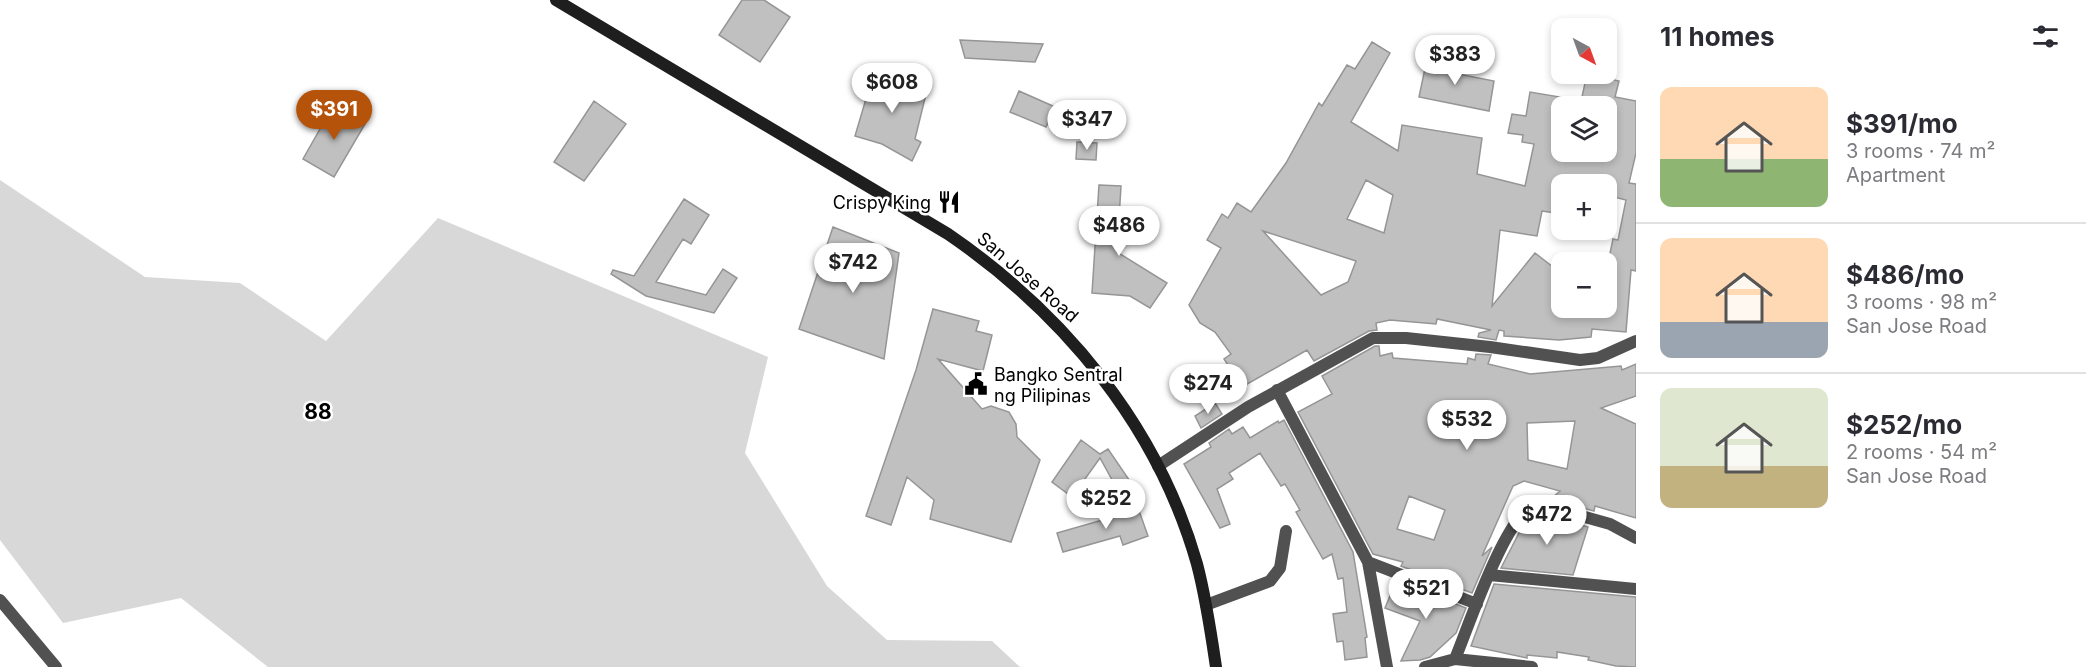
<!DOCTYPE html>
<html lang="en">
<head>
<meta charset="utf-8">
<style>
  :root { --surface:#fff; --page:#f2f2f3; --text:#2b2b33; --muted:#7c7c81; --line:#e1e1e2; --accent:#b45309 }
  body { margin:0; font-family:Inter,sans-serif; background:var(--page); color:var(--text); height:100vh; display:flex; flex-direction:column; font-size:22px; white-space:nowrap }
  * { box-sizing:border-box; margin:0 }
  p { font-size:20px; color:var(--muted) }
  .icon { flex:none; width:33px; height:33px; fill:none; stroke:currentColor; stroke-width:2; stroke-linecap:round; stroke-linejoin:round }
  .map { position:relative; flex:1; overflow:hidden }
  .panel { display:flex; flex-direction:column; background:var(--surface); width:450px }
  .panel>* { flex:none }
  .needle { width:39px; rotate:139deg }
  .controls { position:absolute; left:1551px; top:18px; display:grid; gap:12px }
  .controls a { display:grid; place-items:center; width:66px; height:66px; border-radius:12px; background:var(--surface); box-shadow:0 3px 9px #0003; font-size:30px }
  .price { position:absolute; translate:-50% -51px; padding:0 14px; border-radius:21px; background:#fff; color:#222; font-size:20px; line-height:39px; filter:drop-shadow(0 2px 3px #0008) }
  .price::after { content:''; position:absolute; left:50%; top:36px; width:18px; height:14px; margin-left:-9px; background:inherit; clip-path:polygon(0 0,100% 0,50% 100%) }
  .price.current { background:var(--accent); color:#fff }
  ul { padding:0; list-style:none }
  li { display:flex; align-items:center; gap:18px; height:150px; padding:0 24px }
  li+li { border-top:2px solid var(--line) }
  li span { display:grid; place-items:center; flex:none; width:168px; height:120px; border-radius:12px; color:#555 }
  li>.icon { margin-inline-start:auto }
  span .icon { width:72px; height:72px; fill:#fffc; stroke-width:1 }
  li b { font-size:26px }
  h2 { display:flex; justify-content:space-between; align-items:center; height:72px; padding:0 24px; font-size:26px }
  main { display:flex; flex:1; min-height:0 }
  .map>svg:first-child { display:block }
  .green { fill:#d8d8d8 }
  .building { fill:#c0c0c0; stroke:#959595; stroke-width:1.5; fill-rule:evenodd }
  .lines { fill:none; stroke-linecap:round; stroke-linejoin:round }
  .minor { stroke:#515151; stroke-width:12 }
  .secondary { stroke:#1e1e1e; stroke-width:12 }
  .labels { text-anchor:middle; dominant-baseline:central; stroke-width:5; stroke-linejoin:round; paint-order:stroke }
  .poi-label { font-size:18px; fill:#000; stroke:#fff; text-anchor:end }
  .street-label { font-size:18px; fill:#000; stroke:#fff }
  .quarter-label { font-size:21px; font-weight:bold; fill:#000; stroke:#fff }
</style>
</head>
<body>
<main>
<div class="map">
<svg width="1636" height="667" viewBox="0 0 1636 667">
  <rect width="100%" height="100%" fill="#fff"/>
  <path class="green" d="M0,180L145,277L240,283L326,341L438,218L768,357L745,453L827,586L887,640L992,641L1020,667H268L181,598L63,623L0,540Z"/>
  <path class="building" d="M742,0H764L790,17L760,62L719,35Z
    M960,40L1043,44L1035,62L965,58Z
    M1372,42L1390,53L1351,122L1398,151L1402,125L1482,138L1477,174L1525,186L1534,144L1522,142L1523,135L1508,133L1512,114L1526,116L1530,92L1566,98L1565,106H1562V152H1606V106H1580L1587,74L1619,81L1615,97L1636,101V153L1629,183L1636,184V271L1631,270L1626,332L1592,329L1591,337L1559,340L1504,336V331L1499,330L1496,340L1478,337L1479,333L1491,330L1437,319L1436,324L1390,320L1376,323L1377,330L1369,331L1314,361L1307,350L1242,387L1224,359L1231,354L1215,332L1200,323L1189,305L1221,248L1207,240L1222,214L1228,218L1237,203L1251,212L1286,163L1319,103L1322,106L1347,65L1355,69ZM1366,180L1393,195L1384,233L1347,219ZM1562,184H1606V195L1626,200L1618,240L1613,239L1606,272V308H1562V274L1535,253L1492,306L1500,230L1537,236L1542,211L1562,214ZM1263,231L1356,261L1348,282L1321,295Z
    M1428,54L1446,57L1443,71L1494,81L1489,111L1419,97Z
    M876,65L892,70L889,81L927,90L915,139L921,142L912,161L882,144L855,136Z
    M1019,91L1055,107L1046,127L1010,112Z
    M594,101L626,124L584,181L554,162Z
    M333,106L365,124L334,177L303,159Z
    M1077,142L1097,143L1096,160L1076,159Z
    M1099,185L1121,186L1117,252L1167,283L1150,308L1130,296L1092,293Z
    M684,199L709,215L691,244L683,239L656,282L706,295L723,269L737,278L714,313L646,296L611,274L613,270L634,276Z
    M833,227L899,253L884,359L799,329Z
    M933,309L979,321L976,331L992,335L983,371L938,359L982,409L991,406L1009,412L1016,424L1017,437L1040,460L1011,542L930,519L934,500L907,477L891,525L866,516L916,370Z
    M1375,346H1379L1380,356L1392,353L1393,358L1467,364L1468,358L1475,360L1476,354L1491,355L1488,364L1530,374L1621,366L1622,370L1636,364V396L1601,408L1636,424V518L1595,506L1594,511L1551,499L1560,491L1524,481L1513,486L1482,556L1492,547L1472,593L1401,566L1403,562L1373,554L1298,412L1332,394L1322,376ZM1575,421L1567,469L1528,460L1527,423ZM1409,496L1445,510L1434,540L1397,529Z
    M1215,403L1222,414L1201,428L1195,416Z
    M1284,420L1353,552L1367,637L1365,638L1367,657L1345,660L1343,641L1337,642L1333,614L1347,612L1343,578L1338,579L1332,554L1323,559L1296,512L1300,510L1285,484L1281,486L1260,453L1229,473L1233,479L1217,489L1230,524L1220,528L1184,464L1211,447L1209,443L1229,429L1232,434L1243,427L1250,438L1278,421L1279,423Z
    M1081,440L1100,454L1108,449L1136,490L1122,498L1100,458L1072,497L1052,482Z
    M1137,505L1148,536L1123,545L1120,536L1063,552L1057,533L1113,517L1112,514Z
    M1537,512L1588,527L1573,575L1501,568L1519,533Z
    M1396,581L1466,608L1456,633L1430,657L1420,660L1401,661L1420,621L1385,608Z
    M1494,584L1636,597V667L1616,666L1588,660L1589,657L1557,652V658L1527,655V658L1471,646Z"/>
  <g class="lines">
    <path class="minor" d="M1277,390L1368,562L1387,667
      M1158,466L1248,407L1373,338H1406L1490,347L1580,360L1598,358L1636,341
      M1368,562L1477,604
      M1489,575L1636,589
      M0,600L56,667
      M1206,605L1270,581L1280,568L1286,531
      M1455,659C1469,625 1505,517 1535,503L1610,524L1636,538
      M1425,667L1455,659L1532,667"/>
    <path class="secondary" d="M556,0L948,234C1065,314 1158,427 1197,564C1206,598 1211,633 1216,667"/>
  </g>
  <defs>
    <g id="restaurant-bare" transform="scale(1.8)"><path d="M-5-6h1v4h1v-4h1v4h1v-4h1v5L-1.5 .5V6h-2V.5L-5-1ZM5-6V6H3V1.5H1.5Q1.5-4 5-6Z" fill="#000" stroke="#fff" stroke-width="2.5" paint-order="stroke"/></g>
    <g id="civic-bare" transform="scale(1.8)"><path d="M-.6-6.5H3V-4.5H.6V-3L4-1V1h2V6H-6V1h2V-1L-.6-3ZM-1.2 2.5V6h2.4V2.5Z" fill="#000" stroke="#fff" stroke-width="2.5" paint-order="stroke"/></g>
  </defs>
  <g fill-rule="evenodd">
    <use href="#restaurant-bare" x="949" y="202"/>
    <use href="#civic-bare" x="976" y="384"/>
  </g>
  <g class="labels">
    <g class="poi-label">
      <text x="931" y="202">Crispy King</text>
      <text x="994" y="374" text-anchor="start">Bangko Sentral<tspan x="994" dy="21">ng Pilipinas</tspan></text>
    </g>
    <g class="street-label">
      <text transform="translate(1028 277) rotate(41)">San Jose Road</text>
    </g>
    <g class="quarter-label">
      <text x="318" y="411">88</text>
    </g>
  </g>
</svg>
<div class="controls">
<a><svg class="needle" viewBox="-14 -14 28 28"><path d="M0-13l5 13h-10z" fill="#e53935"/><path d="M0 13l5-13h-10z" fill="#7c7c81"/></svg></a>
<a><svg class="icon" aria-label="layers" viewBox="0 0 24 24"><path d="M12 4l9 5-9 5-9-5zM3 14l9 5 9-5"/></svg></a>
<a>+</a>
<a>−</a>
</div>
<b class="price" style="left:1455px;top:86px">$383</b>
<b class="price" style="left:892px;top:114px">$608</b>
<b class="price current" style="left:334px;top:141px">$391</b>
<b class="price" style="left:1087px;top:151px">$347</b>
<b class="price" style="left:1119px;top:257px">$486</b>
<b class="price" style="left:853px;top:294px">$742</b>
<b class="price" style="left:1208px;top:415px">$274</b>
<b class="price" style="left:1467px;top:451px">$532</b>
<b class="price" style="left:1106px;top:530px">$252</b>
<b class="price" style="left:1547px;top:546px">$472</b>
<b class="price" style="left:1426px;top:620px">$521</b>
</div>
<section class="panel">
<h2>11 homes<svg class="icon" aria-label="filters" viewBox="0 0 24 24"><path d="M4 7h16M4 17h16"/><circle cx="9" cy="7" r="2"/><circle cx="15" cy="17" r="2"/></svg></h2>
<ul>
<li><span style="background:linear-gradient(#ffd9b3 60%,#8fb573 0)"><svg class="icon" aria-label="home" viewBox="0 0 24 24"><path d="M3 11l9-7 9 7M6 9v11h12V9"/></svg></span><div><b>$391/mo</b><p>3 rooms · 74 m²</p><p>Apartment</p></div></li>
<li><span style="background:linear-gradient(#ffd9b3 70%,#9aa5b1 0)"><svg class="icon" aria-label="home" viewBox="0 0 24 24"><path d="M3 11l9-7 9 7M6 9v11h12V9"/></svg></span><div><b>$486/mo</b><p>3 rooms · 98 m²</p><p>San Jose Road</p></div></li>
<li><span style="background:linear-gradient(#dfe7d0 65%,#c2b280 0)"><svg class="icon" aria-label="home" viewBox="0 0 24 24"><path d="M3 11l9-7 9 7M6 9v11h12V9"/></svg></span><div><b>$252/mo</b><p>2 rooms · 54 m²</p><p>San Jose Road</p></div></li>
</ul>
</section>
</main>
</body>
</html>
